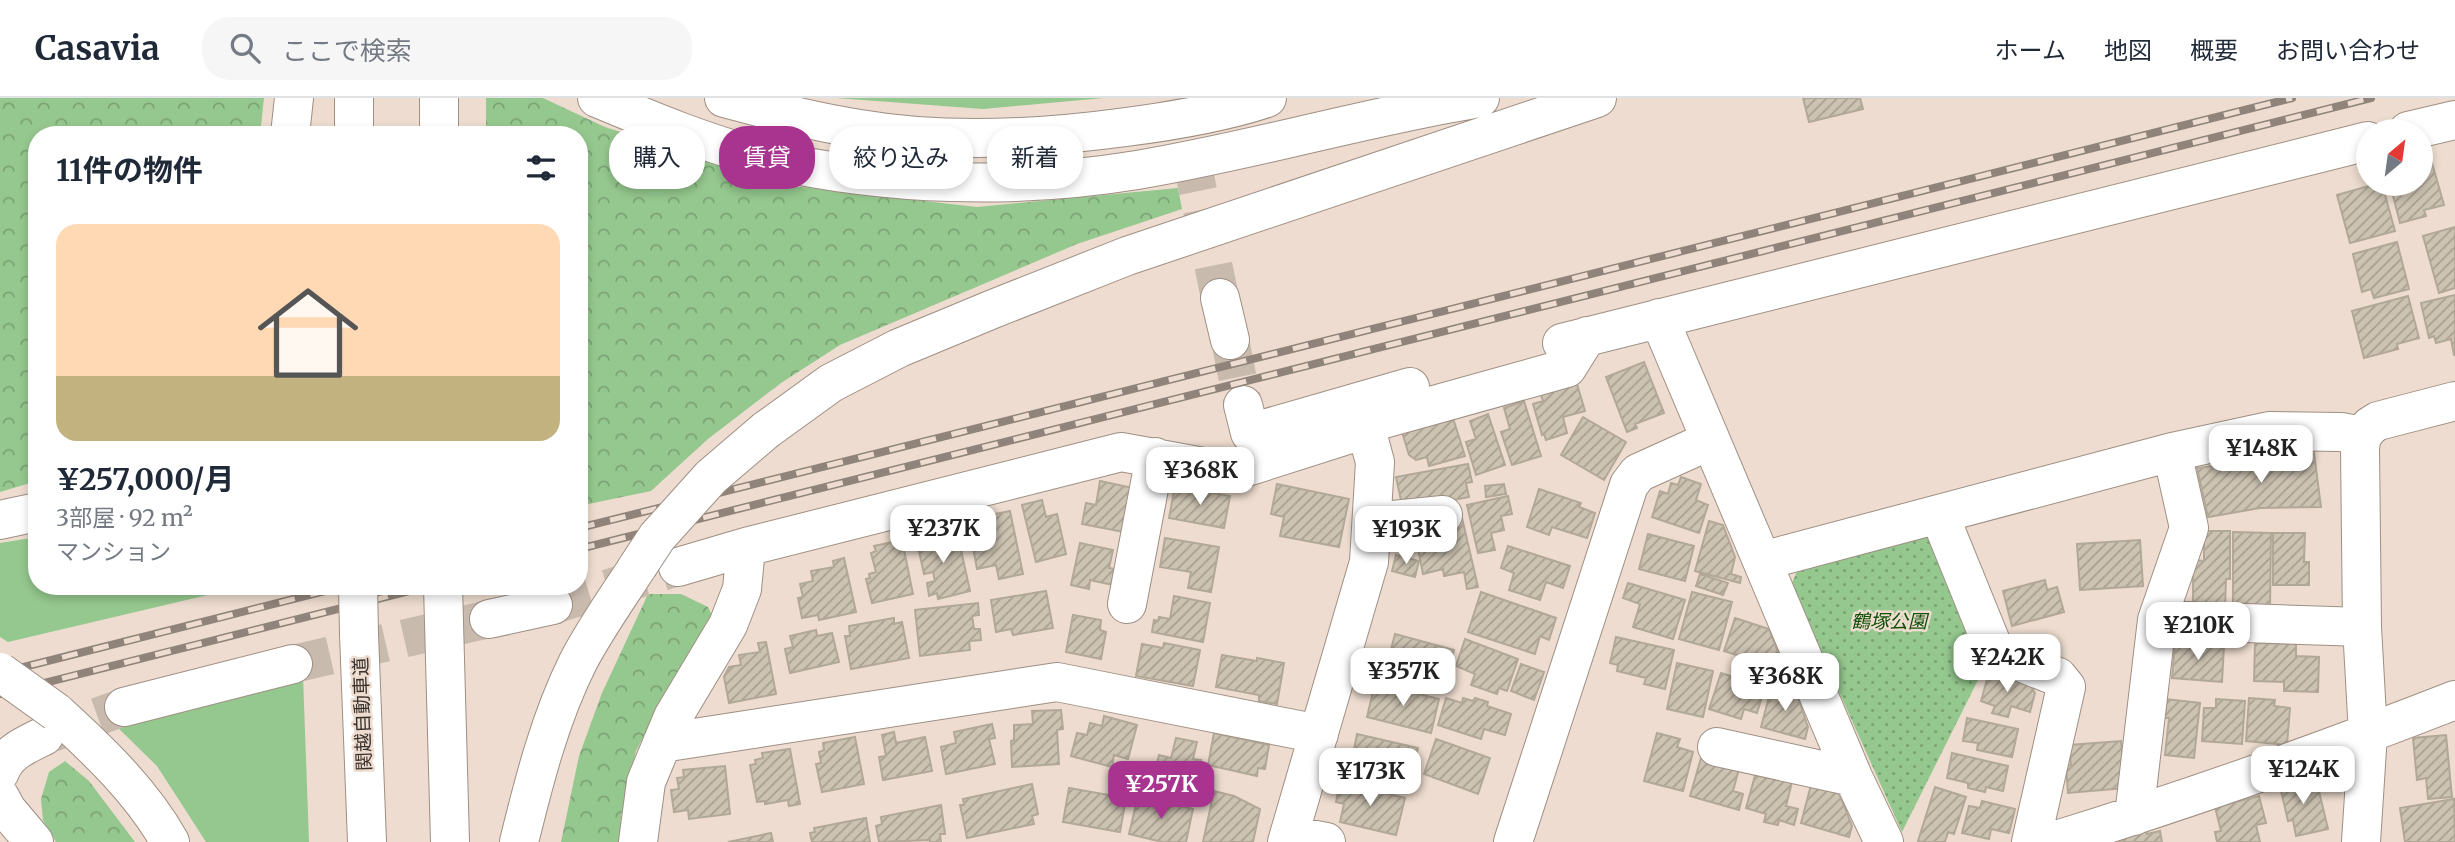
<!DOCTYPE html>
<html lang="ja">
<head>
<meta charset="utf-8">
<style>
  :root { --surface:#fff; --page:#f6f6f7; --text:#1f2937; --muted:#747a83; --line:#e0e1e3; --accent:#a8348f }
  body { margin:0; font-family:Merriweather,"Noto Sans JP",serif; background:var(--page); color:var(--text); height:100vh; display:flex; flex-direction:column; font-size:26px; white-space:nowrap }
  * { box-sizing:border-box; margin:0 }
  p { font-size:23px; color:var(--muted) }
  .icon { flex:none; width:38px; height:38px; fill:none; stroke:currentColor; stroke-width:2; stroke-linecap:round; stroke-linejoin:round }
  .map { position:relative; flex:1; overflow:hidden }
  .side { position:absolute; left:28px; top:28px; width:560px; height:469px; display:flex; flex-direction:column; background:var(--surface); border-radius:28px; box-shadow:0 4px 10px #0003 }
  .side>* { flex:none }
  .banner { position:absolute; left:609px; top:28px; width:665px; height:63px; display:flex; gap:14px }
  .needle { width:46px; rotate:29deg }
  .controls { position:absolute; left:2356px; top:21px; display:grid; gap:14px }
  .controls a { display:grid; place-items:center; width:77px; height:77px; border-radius:50%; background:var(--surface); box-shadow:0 4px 10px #0003; font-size:35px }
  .price { position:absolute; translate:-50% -60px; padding:0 16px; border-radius:14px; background:#fff; color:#222; font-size:23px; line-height:46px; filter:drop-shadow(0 2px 4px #0008) }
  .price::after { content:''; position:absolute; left:50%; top:42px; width:21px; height:16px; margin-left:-10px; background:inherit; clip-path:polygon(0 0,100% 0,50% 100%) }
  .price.selected { background:var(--accent); color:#fff }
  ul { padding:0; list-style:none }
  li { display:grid; align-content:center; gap:14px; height:371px; padding:0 28px }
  li span { display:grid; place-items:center; height:217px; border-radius:21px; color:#555 }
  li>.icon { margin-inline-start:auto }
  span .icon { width:126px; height:126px; fill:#fffc; stroke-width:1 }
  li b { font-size:30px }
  h2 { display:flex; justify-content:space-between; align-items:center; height:84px; padding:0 28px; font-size:30px }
  .chip { padding:0 24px; border-radius:28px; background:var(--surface); box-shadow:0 4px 10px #0003; font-size:24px; line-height:63px }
  .chip.selected { background:var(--accent); color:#fff }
  header { display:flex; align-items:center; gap:42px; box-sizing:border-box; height:98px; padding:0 35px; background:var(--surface); border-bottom:2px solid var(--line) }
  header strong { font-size:33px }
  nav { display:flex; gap:38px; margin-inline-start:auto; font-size:24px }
  .search { width:490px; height:63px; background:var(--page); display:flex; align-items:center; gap:18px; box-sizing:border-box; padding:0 24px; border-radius:28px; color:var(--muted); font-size:26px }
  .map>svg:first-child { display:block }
  .green { fill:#95c88e }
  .forest { fill:url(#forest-crowns) }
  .park { fill:url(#park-dots) }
  .building { fill:url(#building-hatch); stroke:#b2a898; stroke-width:2 }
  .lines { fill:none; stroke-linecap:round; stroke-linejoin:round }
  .minor-tunnel { stroke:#c9baae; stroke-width:38; stroke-dasharray:38 19; stroke-linecap:butt }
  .minor-casing { stroke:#9f8f83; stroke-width:40 }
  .highway-casing { stroke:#9f8f83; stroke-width:40 }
  .minor { stroke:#fff; stroke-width:38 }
  .highway { stroke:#fff; stroke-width:38 }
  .rail-casing { stroke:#8f837a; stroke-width:8 }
  .rail { stroke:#eddccf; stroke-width:5; stroke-dasharray:16; stroke-linecap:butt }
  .highway-bridge-casing { stroke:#9f8f83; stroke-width:40; stroke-linecap:butt }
  .highway-bridge { stroke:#fff; stroke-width:38 }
  .labels { text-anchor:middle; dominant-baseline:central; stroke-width:5; stroke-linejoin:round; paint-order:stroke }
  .park-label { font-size:19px; font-style:italic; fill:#0f5007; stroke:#eddccf }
  .street-label { font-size:19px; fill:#38312c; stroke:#eddccf }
</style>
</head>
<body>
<header>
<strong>Casavia</strong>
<div class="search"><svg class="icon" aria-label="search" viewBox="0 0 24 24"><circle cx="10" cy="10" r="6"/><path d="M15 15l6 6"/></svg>ここで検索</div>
<nav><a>ホーム</a><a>地図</a><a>概要</a><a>お問い合わせ</a></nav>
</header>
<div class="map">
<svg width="2455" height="744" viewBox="0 0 2455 744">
  <defs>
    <pattern id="forest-crowns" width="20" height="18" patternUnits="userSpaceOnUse" patternTransform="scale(1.75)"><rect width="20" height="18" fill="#95c88e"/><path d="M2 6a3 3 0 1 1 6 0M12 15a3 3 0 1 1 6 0" fill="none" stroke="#7ba374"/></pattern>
    <pattern id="park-dots" width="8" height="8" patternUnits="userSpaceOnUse" patternTransform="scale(1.75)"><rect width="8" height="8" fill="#95c88e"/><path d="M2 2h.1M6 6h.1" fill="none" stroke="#7ba374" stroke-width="1.8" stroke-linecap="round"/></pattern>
    <pattern id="building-hatch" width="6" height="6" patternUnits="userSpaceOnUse" patternTransform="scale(1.75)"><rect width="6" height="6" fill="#cdc3b2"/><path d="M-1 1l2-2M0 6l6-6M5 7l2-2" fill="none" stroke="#a79f91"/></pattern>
  </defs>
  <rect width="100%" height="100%" fill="#eddccf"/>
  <path class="green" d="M836,0H1104L983,11Z
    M37,439V488H246L8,544L0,539V445Z
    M303,578L309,744H206L157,668L114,626L216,602Z"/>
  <path class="forest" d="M0,0H264L260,37H37V383L0,394Z
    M486,0H543L605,29L783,87L977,109L1178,90L1182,111L1077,146L840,247L781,285L708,341L651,393L579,408V37H486Z
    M648,496H681L708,509L713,520L663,600L636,653L621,718L620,744H561L579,658L602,595Z
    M65,663L89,683L135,744H56L43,722L41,701L49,674Z"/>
  <path class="park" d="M1917,436L1940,445L1985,568L1902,734L1791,487L1799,469Z"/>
  <path class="building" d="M1803,0H1860L1863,11L1809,24Z
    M2432,65L2444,107L2424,112L2426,118L2400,125L2390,86H2420V68Z
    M2376,86H2382L2395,133L2350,145L2337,97Z
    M2455,129V190L2439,195L2423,138Z
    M2397,144L2409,191L2374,200L2371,191L2362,194L2353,156Z
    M2455,197V257H2454L2451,241L2436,245L2434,238L2429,240L2421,205Z
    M2408,198L2419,240L2397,246L2398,251L2364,260L2352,213Z
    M1644,264L1664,315L1635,326L1637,330L1627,334L1606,279Z
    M1577,286L1585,313L1563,319L1567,335L1546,342L1544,336L1542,337L1533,306L1543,303L1541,297Z
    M1524,303L1541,358L1512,367L1501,334L1510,331L1504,310Z
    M1488,316L1505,367L1476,377L1466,344L1476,341L1470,323Z
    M1583,319L1626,344L1604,382L1561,357Z
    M1453,320L1465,358L1429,368L1427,359L1416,362L1409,357L1402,334Z
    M2314,355L2321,409L2260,410L2208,419L2197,370Z
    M1468,366L1472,384L1466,385L1469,399L1403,412L1396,379Z
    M1681,379L1701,386L1696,402L1708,407L1699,435L1652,419L1660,393L1668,396L1671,385L1678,387Z
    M1100,383L1133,390L1124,434L1082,426L1086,405L1096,407Z
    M1277,386L1349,401L1339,449L1280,438L1284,419L1271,416Z
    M1504,386L1506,396L1486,399L1485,388Z
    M1175,388L1230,398L1224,430L1169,420Z
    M1539,391L1581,405L1579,409L1595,415L1587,440L1552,429L1549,437L1527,429Z
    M1508,398L1512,416L1501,418L1504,432L1491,435L1495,452L1478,455L1467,407Z
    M1042,402L1046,419L1057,416L1066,456L1036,464L1022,407Z
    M1010,413L1023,476L999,481L996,467L977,471L972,444L985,442L980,419Z
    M1462,420L1478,489L1467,491L1464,474L1444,478L1443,471L1423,476L1414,431Z
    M1709,423L1723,427L1735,459L1731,476L1741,479L1740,485L1695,473Z
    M2204,433H2230V481H2226L2225,510H2193V462L2204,463Z
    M943,434L945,441L958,438L970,493L938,501L937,495L929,498L927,485L935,483L933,474L924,476L916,440Z
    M2233,434L2271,435L2270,511L2233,510Z
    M2273,435H2305L2304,464H2309V487H2273Z
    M1648,436L1694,448L1685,483L1639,471Z
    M1165,440L1219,449L1211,494L1188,490L1191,474L1160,469Z
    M902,442L913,496L872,505L866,481L870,480L869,476L876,474L871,455L876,453L874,448Z
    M2140,442L2143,488L2080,492L2077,446Z
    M1080,445L1113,452L1109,470L1116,471L1113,487L1090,482L1089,491L1071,487Z
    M1508,448L1570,468L1563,490L1546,484L1540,502L1509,492L1514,475L1501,470Z
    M1396,457L1419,463L1415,479L1392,473Z
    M844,460L856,514L819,522L818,517L802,520L798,500L803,499L800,486L813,483L811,473L834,469L833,463Z
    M1700,476L1728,485L1723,497L1696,488Z
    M2045,482L2047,492L2057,489L2064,514L2012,528L2003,493Z
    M1628,485L1685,502L1673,541L1633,529L1640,506L1623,500Z
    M1046,493L1053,530L1013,537L1011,531L996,534L991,502Z
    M1481,494L1556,520L1549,542L1540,538L1535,556L1468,534Z
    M1692,494L1732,504L1719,552L1679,541Z
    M1174,498L1210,505L1203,544L1152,534L1154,522L1158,523L1159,519L1170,521Z
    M978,505L979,517L972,518L974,531H980L981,542L969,543L970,552L920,558L915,512Z
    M1073,517L1101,522L1100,532L1106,534L1101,561L1066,554Z
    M894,520V526L902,524L909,560L851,571L845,538H850L849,528Z
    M1735,520L1769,531L1781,562L1778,570L1724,553Z
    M816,532L817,538L832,535L839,564L790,575L785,551L793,549L790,538Z
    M1395,536L1454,552L1444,589L1423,583L1421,589L1384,579Z
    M1616,539L1674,552L1665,591L1644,586L1646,580L1617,573L1618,567L1610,565Z
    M1465,541L1518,561L1507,593L1499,590L1497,596L1471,587L1475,576L1456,568Z
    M2175,543L2224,547L2222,584L2172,580Z
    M766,544L776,596L729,605L724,579L729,569L741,567L739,557L760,554L758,545Z
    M1164,545L1200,552L1193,588L1136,578L1142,546L1163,550Z
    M2255,545L2296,546V558L2319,559L2318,594L2284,593V584L2254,583Z
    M1222,557L1257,563V560L1284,565L1277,606L1259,603V597L1216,589Z
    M1677,565L1713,573L1703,619L1667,611Z
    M1521,566L1544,574L1534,602L1511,593Z
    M1989,574L2028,584L2035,595L2030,614L2011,608L2008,619L1992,615L1995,608L1981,603Z
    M1721,575L1765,589L1757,615L1744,611L1741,621L1709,611Z
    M1375,585L1439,601L1431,635L1367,619Z
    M1772,587L1796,594L1808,629L1805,641L1761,629Z
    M1446,600L1462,605L1463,600L1473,603L1475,600L1488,604L1487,608L1511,616L1505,637L1484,631L1481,641L1438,627Z
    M2249,600L2275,602L2274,608L2290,610L2287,647L2246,643Z
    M2165,601L2200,605L2194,660L2165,657L2169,620H2163Z
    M2216,601L2245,603L2242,646L2202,643L2204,610H2216Z
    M1061,612L1063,631L1057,632L1059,666L1012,669L1011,643L1014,642V627L1033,626L1032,613Z
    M1104,618L1137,627L1128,661L1114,657L1112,669L1071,658L1077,635L1087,637L1090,625L1102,628Z
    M1967,620L2018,631L2012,659L1977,652L1978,645L1963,643Z
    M992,626L995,640L989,641L995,666L946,676L941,649L956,645L954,634Z
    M894,634L896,645L925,639L932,673L883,682L879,659L886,658L882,637Z
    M1214,635L1269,647L1265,671L1258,670L1257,678L1208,667Z
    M1657,635L1680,641L1677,649L1693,654L1683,693L1644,683Z
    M1357,636L1418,650L1409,688L1388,683L1390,676L1351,667Z
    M2446,637L2452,699L2428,701L2426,680L2417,682L2413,640Z
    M855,639L864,686L822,694L816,666L821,665L819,654L824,652L823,645Z
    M1176,640L1197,644L1193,661L1201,662L1195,688L1188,686L1186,698L1151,689L1159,657L1171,660Z
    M1436,641L1490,660L1478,696L1424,676Z
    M2121,643L2125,690L2068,695L2066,668L2071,667L2069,647Z
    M790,651L800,706L789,708L788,702L765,706V703L757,704L750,667L756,666L755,662L763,660L762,655Z
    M1952,655L2008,668L2003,693L1986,689L1985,694L1968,690V685L1947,680Z
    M1701,660L1739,671L1733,693L1743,696L1739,712L1690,698Z
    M725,668L730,716L689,721L688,712L674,714L671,692L679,691L677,680L684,679L683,672Z
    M1756,674L1792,684L1786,708L1798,711L1794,727L1779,722L1778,727L1764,724L1766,716L1746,710Z
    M2307,678L2310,690L2318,689L2328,731L2296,738L2293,722L2288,723L2279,684Z
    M1340,684L1405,700L1396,737L1340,724L1344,706L1336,704Z
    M1032,686L1038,716L1032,718L1034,726L967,740L960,707H964L963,701Z
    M1811,687L1839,695L1852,728L1849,739L1801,725Z
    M1935,689L1966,699L1954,736L1948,734L1945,744H1922L1918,743Z
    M1069,690L1126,700L1120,734L1063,724Z
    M1214,693L1234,698L1260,711L1253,744H1203Z
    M1138,698L1193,711L1186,744H1162L1129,736Z
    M2259,698L2266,725L2256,727L2260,744H2217L2215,734L2221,733L2215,709Z
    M2454,701L2455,744H2405L2400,710Z
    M1982,703L2015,711L2009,735L1991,731L1989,741L1962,735L1969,708L1980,710Z
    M941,707L945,736H940L941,744H930V742L879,744L876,728L882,726L881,719Z
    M866,720L870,744H812L810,735L815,734L814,730Z
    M2146,732L2147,736L2160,733L2162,744H2116L2115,738Z
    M771,735L773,744H728Z"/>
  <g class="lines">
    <path class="minor-tunnel" d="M1179,0L1220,200
      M1230,242L1243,307
      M553,507L678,469
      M293,566L489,521
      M44,638L124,609"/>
    <g class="minor-casing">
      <path id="minor" d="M2408,33L2455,22
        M1220,200L1230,242
        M1659,220L1762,463L2172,354L2269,333L2341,334L2362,338
        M1562,245L2368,43
        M1243,307L1250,335L1410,289
        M1939,416L1995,554L2058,579L2066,589L2031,744
        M1373,424L1443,417
        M1762,463L1853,679L1884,744
        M678,469L746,449
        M1127,506L1155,359
        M489,521L553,507
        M2157,522L2362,529
        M124,609L293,566
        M662,645L1057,584L1319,636
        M1717,649L1853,679
        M0,674C7,654 26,647 44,638
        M0,699L7,712L34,744
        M2134,718L2157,522L2189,430L2172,354
        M1289,737L1326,744
        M638,744L646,684L673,619L728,527L742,491L746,449L1121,354L1231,374L1366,331L1380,322L1567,270L1587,238
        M1287,744L1369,464L1375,364L1366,331
        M1513,744L1629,387L1638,375L1709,343
        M2050,744C2187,702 2322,654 2455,602
        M2361,744L2368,636L2362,529L2360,350L2362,338L2370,328L2378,323L2455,303"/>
    </g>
    <g class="highway-casing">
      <path id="highway" d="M439,0V37
        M597,0C652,23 709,47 767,61C887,88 1015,92 1137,72C1252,53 1364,19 1480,0
        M724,0C769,12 814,24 860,31C947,46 1038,41 1126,29C1173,23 1222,15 1267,0
        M290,37L294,0
        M354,37V0
        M766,332L831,285L899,250L993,211L1127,158L1597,0
        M0,422L37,414
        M443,488L450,744
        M359,536L367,744
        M56,614C98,652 142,694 170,744
        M519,744C534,683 550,620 578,564C595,531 618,499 638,468"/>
    </g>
    <use href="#minor" class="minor"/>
    <use href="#highway" class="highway"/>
    <g class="rail-casing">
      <path id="rail" d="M579,430L2292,0
        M579,451L2371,0
        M0,575L345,488
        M0,596L429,488"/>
    </g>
    <use href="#rail" class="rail"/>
    <g class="highway-bridge-casing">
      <path id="highway-bridge" d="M638,468L657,439L711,379L766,332
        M358,488L359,536
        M0,574L56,614"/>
    </g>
    <use href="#highway-bridge" class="highway-bridge"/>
  </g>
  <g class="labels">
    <g class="park-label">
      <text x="1889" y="523">鶴塚公園</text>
    </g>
    <g class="street-label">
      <text transform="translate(362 616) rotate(-92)">関越自動車道</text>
    </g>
  </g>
</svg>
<div class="controls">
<a><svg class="needle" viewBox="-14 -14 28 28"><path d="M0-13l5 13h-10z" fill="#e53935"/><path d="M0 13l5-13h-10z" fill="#747a83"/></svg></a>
</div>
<b class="price" style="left:2261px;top:387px">¥148K</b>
<b class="price" style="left:1200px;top:409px">¥368K</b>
<b class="price" style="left:943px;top:467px">¥237K</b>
<b class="price" style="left:1406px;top:468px">¥193K</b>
<b class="price" style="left:2198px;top:564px">¥210K</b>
<b class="price" style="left:2007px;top:596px">¥242K</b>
<b class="price" style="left:1403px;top:610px">¥357K</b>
<b class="price" style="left:1785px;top:615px">¥368K</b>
<b class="price" style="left:2303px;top:708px">¥124K</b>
<b class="price" style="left:1370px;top:710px">¥173K</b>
<b class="price selected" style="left:1161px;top:723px">¥257K</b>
<div class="banner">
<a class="chip">購入</a>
<a class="chip selected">賃貸</a>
<a class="chip">絞り込み</a>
<a class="chip">新着</a>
</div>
<section class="side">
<h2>11件の物件<svg class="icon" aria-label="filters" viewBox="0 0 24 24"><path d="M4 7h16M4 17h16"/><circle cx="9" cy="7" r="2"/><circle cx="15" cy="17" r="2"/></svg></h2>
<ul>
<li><span style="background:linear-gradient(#ffd9b3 70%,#c2b280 0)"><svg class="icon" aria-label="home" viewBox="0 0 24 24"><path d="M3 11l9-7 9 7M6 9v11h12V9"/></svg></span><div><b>¥257,000/月</b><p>3部屋 · 92 m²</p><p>マンション</p></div></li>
</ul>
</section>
</div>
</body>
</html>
